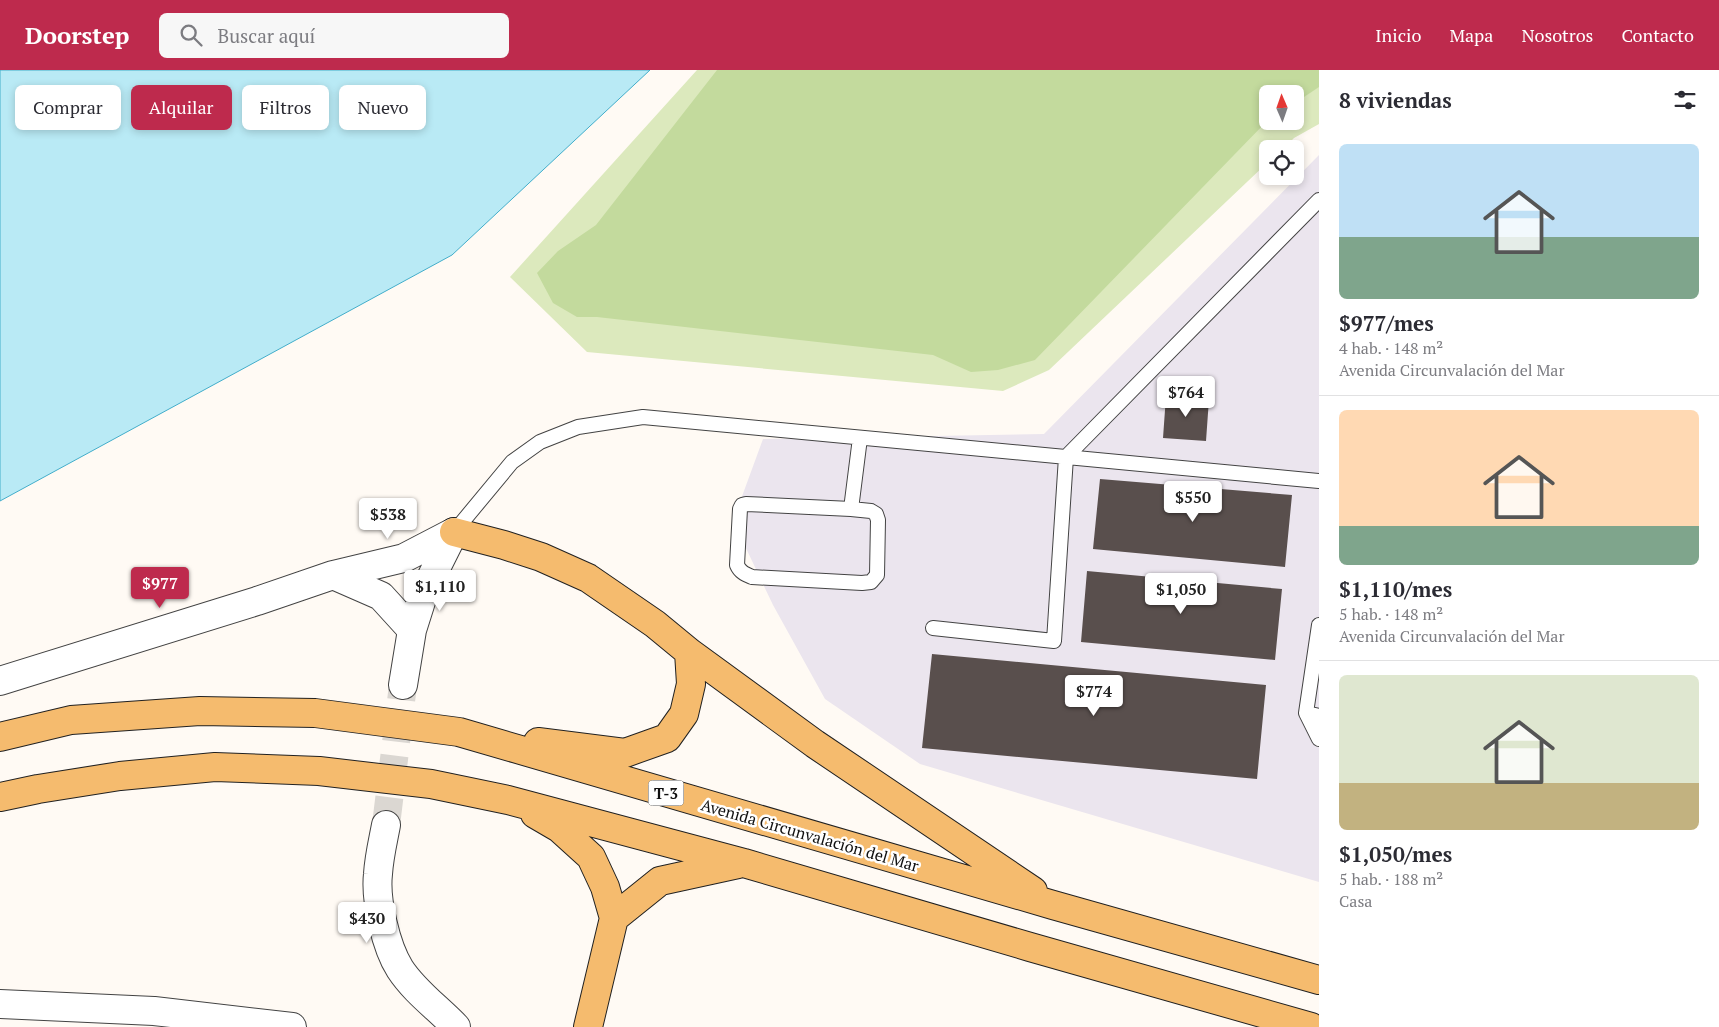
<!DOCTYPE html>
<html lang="es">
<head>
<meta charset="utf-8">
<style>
  :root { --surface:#fff; --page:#f7f7f7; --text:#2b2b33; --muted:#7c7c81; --line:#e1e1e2; --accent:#be2a4d }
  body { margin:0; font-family:"PT Serif",serif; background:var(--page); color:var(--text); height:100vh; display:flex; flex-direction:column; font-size:19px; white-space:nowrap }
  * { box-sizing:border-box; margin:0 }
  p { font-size:16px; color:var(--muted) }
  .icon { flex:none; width:28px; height:28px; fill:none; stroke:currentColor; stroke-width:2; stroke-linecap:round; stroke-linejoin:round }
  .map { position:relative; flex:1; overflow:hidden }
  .sheet { display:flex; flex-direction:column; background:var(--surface); width:400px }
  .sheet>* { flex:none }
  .top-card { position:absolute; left:15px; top:15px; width:475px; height:45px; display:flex; gap:10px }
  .needle { width:32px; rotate:358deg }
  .tools { position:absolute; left:1259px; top:15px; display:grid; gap:10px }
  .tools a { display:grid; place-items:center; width:45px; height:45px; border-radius:8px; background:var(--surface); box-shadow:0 2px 8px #0003; font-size:25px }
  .price { position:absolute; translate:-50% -42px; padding:0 11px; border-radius:5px; background:#fff; color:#222; font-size:16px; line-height:32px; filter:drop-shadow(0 1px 2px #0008) }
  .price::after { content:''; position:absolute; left:50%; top:30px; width:15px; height:11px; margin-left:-8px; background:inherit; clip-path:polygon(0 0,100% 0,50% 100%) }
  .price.selected { background:var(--accent); color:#fff }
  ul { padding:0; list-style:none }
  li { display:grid; align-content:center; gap:10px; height:265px; padding:0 20px }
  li+li { border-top:1px solid var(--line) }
  li span { display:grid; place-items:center; height:155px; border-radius:8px; color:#555 }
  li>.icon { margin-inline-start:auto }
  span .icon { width:90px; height:90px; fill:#fffc; stroke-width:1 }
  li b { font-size:21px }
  h2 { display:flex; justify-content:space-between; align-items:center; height:60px; padding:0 20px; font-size:21px }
  .pill { padding:0 18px; border-radius:8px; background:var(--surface); box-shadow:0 2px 8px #0003; font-size:18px; line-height:45px }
  .pill.selected { background:var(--accent); color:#fff }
  header { display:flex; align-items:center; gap:30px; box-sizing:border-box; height:70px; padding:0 25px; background:var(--accent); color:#fff }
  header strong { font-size:24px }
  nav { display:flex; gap:28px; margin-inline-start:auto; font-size:18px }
  .search { width:350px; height:45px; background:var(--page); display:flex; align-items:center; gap:12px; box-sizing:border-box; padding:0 18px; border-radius:8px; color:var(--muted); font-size:19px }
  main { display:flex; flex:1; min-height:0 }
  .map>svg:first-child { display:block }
  .industrial { fill:#ebe5ee }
  .green { fill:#dce9bd; fill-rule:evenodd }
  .forest { fill:#c3da9d }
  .water { fill:#b9eaf5; stroke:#42adca }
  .building { fill:#594f4d }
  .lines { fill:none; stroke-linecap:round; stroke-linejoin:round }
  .street-tunnel { stroke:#dbd7d2; stroke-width:28; stroke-dasharray:28 14; stroke-linecap:butt }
  .lane-casing { stroke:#434343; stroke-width:16 }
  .street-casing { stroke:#434343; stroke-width:30 }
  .primary-casing { stroke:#212121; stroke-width:30 }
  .lane { stroke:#fff; stroke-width:14 }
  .street { stroke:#fff; stroke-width:28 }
  .primary { stroke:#f5bb6e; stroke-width:28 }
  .labels { text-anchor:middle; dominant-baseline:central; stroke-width:5; stroke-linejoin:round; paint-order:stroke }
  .shield { fill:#fff; stroke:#585858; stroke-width:1 }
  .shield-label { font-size:15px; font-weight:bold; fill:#101010 }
  .street-label { font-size:16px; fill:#101010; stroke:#fff }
</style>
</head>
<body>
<header>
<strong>Doorstep</strong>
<div class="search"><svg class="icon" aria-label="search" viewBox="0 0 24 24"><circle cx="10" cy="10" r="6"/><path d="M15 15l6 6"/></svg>Buscar aquí</div>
<nav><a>Inicio</a><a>Mapa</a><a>Nosotros</a><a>Contacto</a></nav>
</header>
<main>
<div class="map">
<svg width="1319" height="957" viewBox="0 0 1319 957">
  <rect width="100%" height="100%" fill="#fffaf4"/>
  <path class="industrial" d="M1319,85V812L920,694L825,629L773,535L733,451L763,369L1044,364Z"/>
  <path class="green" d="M697,0H1319V54L1294,68L1283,79H1268L1267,93L1049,300L1003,321L587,282L510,207ZM1268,24H1295V51H1268Z"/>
  <path class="forest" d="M717,0H1319V17L1295,33V24H1268L1267,51L1035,290L998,300L971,302L933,285L597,247H577L553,233L537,203L558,181L596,155Z"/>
  <path class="water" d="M0,0H650L452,185L0,431Z"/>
  <path class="building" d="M1166,326L1209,329L1206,371L1163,368Z
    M1100,409L1292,425L1285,497L1093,479Z
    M1087,501L1282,519L1275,590L1081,572Z
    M932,584L1266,615L1257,709L922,678Z"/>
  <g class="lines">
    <path class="street-tunnel" d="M386,755L403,615"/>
    <g class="lane-casing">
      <path id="lane" d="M746,434L851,439L871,441L876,444L878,450L877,505L871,512L862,513L752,507C745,504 740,502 737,495L740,439L742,435Z
        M851,439L860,368
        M454,462L512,392L540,372L578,357L643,347L1319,411
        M1319,555L1306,643L1319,646
        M933,558L1054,571L1066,387L1319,130
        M1306,643L1319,669"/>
    </g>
    <g class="street-casing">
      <path id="street" d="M333,505L381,526L412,560
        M0,611L257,531L333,505L404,488L454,462
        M403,615L412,560L424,522L454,462
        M386,755C383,771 379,787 378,804C375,830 386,877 400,899C415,922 438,938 456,957
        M0,934L154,941L292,957"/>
    </g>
    <g class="primary-casing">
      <path id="primary" d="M454,462L504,475L541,487L588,508L655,554L689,582L815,674L1033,821
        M0,667L71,650L200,641L315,643L459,662L1053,835L1319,910
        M538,672L625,683L667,668L684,644L691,614L689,582
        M0,727L38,719L120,706L215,697L319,701L431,714L508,730L744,793L1030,877L1311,957
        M535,744L559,758L591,787L605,817L614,848L588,957
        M614,848L660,811L738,794"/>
    </g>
    <use href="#lane" class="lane"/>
    <use href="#street" class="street"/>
    <use href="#primary" class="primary"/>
  </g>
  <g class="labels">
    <rect class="shield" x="648.5" y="710.5" width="35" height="25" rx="4"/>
    <g class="shield-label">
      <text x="666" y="723">T-3</text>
    </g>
    <g class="street-label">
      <text transform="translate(810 765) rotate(16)">Avenida Circunvalación del Mar</text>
    </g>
  </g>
</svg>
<div class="tools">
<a><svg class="needle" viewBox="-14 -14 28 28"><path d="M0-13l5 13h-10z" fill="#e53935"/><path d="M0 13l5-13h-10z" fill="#7c7c81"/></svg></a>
<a><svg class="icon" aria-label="locate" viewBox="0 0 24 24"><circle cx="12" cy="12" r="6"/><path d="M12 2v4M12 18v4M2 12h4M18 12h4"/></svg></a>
</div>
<b class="price" style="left:1186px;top:348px">$764</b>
<b class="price" style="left:1193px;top:453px">$550</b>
<b class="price" style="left:388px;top:470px">$538</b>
<b class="price selected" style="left:160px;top:539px">$977</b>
<b class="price" style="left:440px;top:542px">$1,110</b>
<b class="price" style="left:1181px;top:545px">$1,050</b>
<b class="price" style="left:1094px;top:647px">$774</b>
<b class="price" style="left:367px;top:874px">$430</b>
<div class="top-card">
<a class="pill">Comprar</a>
<a class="pill selected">Alquilar</a>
<a class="pill">Filtros</a>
<a class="pill">Nuevo</a>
</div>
</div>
<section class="sheet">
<h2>8 viviendas<svg class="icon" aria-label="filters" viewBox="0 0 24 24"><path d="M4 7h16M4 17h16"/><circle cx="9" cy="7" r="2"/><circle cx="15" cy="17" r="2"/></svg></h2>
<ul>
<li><span style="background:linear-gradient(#bfe0f5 60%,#7fa58c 0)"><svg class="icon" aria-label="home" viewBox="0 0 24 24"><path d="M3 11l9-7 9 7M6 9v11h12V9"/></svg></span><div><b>$977/mes</b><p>4 hab. · 148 m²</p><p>Avenida Circunvalación del Mar</p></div></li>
<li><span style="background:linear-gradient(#ffd9b3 75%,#7fa58c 0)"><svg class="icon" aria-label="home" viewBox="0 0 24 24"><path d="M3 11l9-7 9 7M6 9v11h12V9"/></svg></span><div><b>$1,110/mes</b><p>5 hab. · 148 m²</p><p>Avenida Circunvalación del Mar</p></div></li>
<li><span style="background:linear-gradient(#dfe7d0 70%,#c2b280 0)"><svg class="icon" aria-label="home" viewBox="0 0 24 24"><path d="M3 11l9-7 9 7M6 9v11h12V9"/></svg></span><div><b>$1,050/mes</b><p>5 hab. · 188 m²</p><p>Casa</p></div></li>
</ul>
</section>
</main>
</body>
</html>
